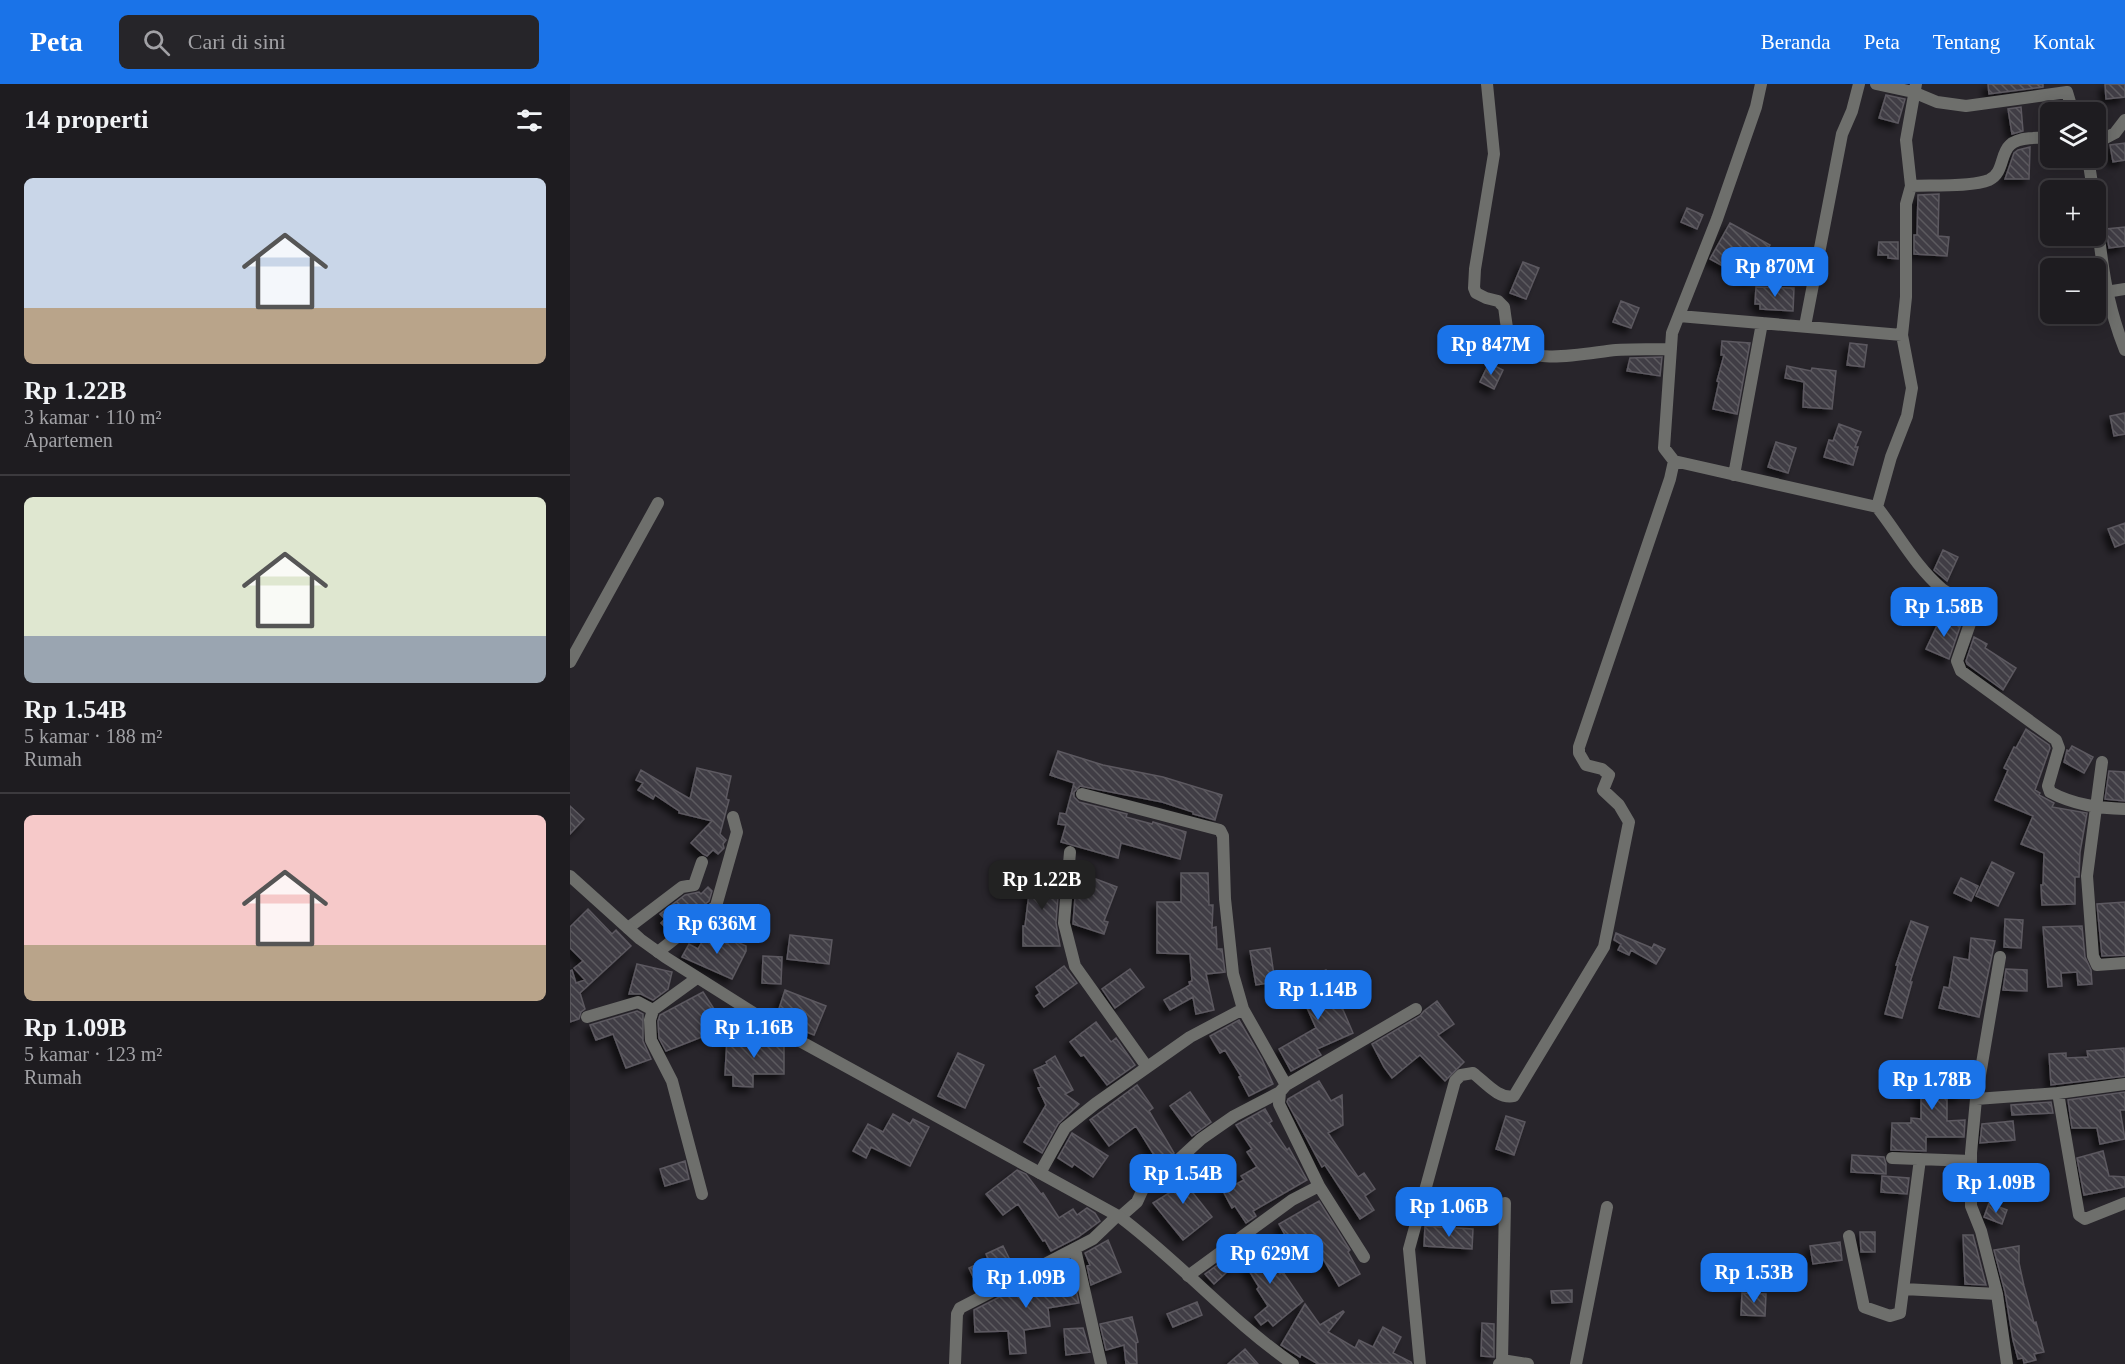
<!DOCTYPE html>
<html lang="id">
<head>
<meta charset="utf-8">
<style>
  :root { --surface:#1e1c20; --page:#262529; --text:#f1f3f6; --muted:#a1a1a5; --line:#3c3a3e; --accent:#1a73e8 }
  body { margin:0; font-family:"Times New Roman",serif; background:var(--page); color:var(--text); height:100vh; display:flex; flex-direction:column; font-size:22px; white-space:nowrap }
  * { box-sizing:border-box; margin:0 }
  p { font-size:20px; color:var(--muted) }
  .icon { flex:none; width:33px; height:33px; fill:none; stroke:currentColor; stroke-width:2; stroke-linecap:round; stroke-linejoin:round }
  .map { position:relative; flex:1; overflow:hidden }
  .panel { display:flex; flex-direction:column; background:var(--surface); width:570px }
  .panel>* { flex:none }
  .controls { position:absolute; left:1470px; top:18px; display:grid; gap:12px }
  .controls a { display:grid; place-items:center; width:66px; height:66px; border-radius:9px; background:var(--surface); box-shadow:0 3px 15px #0003,0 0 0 2px var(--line); font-size:30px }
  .price { position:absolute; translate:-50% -51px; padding:0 14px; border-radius:12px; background:var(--accent); color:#fff; font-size:20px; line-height:39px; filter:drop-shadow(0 2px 3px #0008) }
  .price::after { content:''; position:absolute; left:50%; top:36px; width:18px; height:14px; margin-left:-9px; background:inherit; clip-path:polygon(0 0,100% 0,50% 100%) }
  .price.on { background:#222; color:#fff }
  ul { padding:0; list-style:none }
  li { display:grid; align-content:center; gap:12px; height:318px; padding:0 24px }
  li+li { border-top:2px solid var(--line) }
  li span { display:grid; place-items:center; height:186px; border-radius:9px; color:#555 }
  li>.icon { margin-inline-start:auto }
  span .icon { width:108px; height:108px; fill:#fffc; stroke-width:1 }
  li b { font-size:26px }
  h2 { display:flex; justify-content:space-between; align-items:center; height:72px; padding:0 24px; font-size:26px }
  header { display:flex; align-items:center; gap:36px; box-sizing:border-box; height:84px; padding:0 30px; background:var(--accent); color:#fff }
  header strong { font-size:28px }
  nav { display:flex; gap:33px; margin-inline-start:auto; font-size:21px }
  .search { width:420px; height:54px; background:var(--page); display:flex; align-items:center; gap:15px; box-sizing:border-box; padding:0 21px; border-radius:9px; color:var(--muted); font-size:22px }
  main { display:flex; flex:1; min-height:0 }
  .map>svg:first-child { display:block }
  .building { fill:url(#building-back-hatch); stroke:#5c5960; stroke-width:1.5; filter:url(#shadow) }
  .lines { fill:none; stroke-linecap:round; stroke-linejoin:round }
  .minor { stroke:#6e6f6c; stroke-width:12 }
  .tertiary { stroke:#6e6f6c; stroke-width:12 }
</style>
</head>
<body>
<header>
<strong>Peta</strong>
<div class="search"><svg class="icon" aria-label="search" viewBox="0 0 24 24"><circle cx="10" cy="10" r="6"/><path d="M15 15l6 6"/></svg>Cari di sini</div>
<nav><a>Beranda</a><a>Peta</a><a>Tentang</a><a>Kontak</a></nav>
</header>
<main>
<section class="panel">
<h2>14 properti<svg class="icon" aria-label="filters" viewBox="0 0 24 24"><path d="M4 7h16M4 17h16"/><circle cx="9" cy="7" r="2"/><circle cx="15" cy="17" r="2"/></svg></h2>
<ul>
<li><span style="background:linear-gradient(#c9d6e8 70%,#b9a48a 0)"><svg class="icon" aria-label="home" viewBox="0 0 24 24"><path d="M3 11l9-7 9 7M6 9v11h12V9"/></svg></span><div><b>Rp 1.22B</b><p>3 kamar · 110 m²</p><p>Apartemen</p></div></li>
<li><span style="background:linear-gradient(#dfe7d0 75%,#9aa5b1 0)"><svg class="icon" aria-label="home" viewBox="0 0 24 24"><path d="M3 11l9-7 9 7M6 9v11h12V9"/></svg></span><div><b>Rp 1.54B</b><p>5 kamar · 188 m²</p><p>Rumah</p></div></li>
<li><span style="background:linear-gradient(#f6c9c9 70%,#b9a48a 0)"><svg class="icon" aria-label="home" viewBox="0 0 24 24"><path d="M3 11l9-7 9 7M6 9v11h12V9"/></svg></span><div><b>Rp 1.09B</b><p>5 kamar · 123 m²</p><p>Rumah</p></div></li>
</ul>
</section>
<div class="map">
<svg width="1555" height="1280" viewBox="0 0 1555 1280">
  <defs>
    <pattern id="building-back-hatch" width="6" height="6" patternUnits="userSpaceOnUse" patternTransform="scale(1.5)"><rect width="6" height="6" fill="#413e44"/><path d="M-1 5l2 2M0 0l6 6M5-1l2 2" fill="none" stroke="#5c5a5f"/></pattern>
    <filter id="shadow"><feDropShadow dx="-5" dy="5" stdDeviation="3" flood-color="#0009"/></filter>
  </defs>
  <rect width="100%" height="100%" fill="#28252b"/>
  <path class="building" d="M1418,0H1473V3L1419,10Z
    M1535,0H1555V13L1536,15Z
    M1316,11L1335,15L1328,39L1309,34Z
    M1451,23L1453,47L1442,50L1438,25Z
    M1555,59V76L1543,78L1540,61Z
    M1460,63L1459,95H1435L1444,69L1448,66Z
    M1369,110L1368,152L1379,153L1377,172L1344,170V151H1347L1348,111Z
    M1117,124L1133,131L1127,145L1111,138Z
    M1160,139L1200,161L1180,197L1140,175Z
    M1555,143V162L1539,164L1536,145Z
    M1309,158H1328V175L1318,174V171H1308Z
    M953,178L969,184L956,215L940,209Z
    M1186,203L1224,204L1223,227L1190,225V220H1185Z
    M1051,217L1069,224L1061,244L1043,238Z
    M1152,257L1180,259L1167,330L1143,325L1149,298L1147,297L1154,271H1151Z
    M1280,259L1297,261L1294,283L1277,281Z
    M1092,273L1090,292L1057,287L1060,274Z
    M919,279L933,286L924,305L910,298Z
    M1217,282L1241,287L1242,284L1266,287L1262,325L1233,323L1234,298L1215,294Z
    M1555,329V350L1544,352L1540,332Z
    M1269,340L1291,348L1285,363H1288L1283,381L1254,373L1259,356L1263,357Z
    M1206,358L1226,364L1218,389L1198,383Z
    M1555,439V459L1545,463L1538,445Z
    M1373,466L1388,473L1377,497L1364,486Z
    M1371,533L1391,540L1379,575L1356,565Z
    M1404,553L1417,560L1415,564L1446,584L1433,606L1397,580L1396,577Z
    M1456,645L1479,661L1480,664L1465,706L1470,709L1469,711L1484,719L1482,723L1517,729L1510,768L1509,793H1505V820L1472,821L1471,801H1473L1474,769L1451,760L1463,732L1425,716L1438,686L1434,684L1444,663L1446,664Z
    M1502,662L1523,673L1514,689L1494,678L1497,666L1499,667Z
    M488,667L533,681L593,693L652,711L645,736L623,730V728L592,718L510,702L504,708V713L509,718L557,730L556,733L582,740L583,738L616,748L610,775L551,759L548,774L491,758L496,741L488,740L490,729L496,730L504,699L480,691Z
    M127,684L161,692L156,715L159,716L150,750L156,756L153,760L154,764L148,770L143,766L137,772L133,770L121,759L142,737L109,729V727L85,711L83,715L68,706L73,699L66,696L71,686L120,715Z
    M1539,687L1555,688V717L1535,715Z
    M0,722L14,735L0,750Z
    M1422,778L1444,789L1428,822L1406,812Z
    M465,782L485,784L482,812L488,813L486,839L490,862H453V842H455L459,809H462Z
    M510,789L547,803L534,837L538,838L534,850L503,840L506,800Z
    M611,789H638L639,821H643L642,844L646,843L647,865H652L655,888L636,890L644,926L626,930L623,913L600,926L594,916L620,901L619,898L622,897L620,870L587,869V818H611Z
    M1391,794L1408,802L1401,817L1384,809Z
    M138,803L142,807L139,817L100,848L91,839L95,835L90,830L115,811L129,808L131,810Z
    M1555,818V871L1532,872L1527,820Z
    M18,825L42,850L46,846L61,862L10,909L15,925L11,928L9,935L0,938V887L2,886L6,899L15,896L4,884L13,877L0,864V843Z
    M1435,835L1453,836L1451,864L1434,863Z
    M1341,837L1358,843L1340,898H1342L1332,934L1315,930L1328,881H1326Z
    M1512,842L1515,873L1521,886L1522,900L1508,901L1507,888L1491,889L1492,902L1478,903L1473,843Z
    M137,849L157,860L160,855L176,862V867L162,895L112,873L119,860L128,865Z
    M1046,849L1082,864L1084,860L1095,865L1086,880L1061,866L1059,871L1048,866L1051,860L1044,856Z
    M220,851L262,856L259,880L217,875Z
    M1401,854L1425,857L1409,933L1369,924L1374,903L1379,904L1384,873L1399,876Z
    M700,864L705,898L686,901L680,867Z
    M193,872L212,873L211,900L192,899Z
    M67,880L102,888L98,905L83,916L71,910H59Z
    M494,882L507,899L474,923L466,912L470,909L466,903Z
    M560,885L574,903L545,924L532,905Z
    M1436,885L1457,886V907L1433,906Z
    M756,886L783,949L747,965L751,971L721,987L709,965L746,944L726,899Z
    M215,906L256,922L244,951L224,943L226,937L207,931Z
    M133,908L144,925L162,927L160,942L96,967L89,954L88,937L90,931Z
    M867,917L884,940L868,951L894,978L875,997L850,971L822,994L814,983L802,960L850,932L854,927Z
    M67,927L73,930V957L81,975L56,984L43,950L26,956L20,941Z
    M669,936L692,975L703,1000L679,1012L669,993L671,992L655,966L650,969L640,952Z
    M526,938L541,958L546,954L565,981L537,1001L514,971L511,972L500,958Z
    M157,954L189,956V954H207L214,958V990H183V1003L163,1002V991H155Z
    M1554,964L1555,992L1481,1001L1479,970L1496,969V974L1518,973L1517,967Z
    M388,969L414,981L395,1024L368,1012Z
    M485,972L503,1006L495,1010L509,1020L488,1040L472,1069L454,1058L476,1021L468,1004L471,1003L464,986L477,980L476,978Z
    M1369,980L1395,981V994H1391L1390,1013L1377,1012V1037L1395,1036L1394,1053H1356V1067L1321,1066L1322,1039H1341V1034L1351,1035V1011L1344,1010L1345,994L1369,996Z
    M749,997L761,1017L772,1011L773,1041L758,1049L788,1093L794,1089L805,1105L795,1112L804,1126L790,1135L755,1081L752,1083L717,1018L718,1015Z
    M567,1001L583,1024L579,1027L604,1069L589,1079L566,1042L539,1062L520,1036Z
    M620,1008L641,1038L622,1052L600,1022Z
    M1555,1008V1026H1550L1555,1055L1530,1060L1527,1044H1502L1498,1016Z
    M1481,1018L1483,1029L1442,1031L1441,1021Z
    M695,1025L702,1037L699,1039L717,1066L719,1064L737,1096L683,1127L686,1132L676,1139L665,1122L662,1124L653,1107L674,1096L671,1092L687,1083L677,1068L682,1065L666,1041Z
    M323,1030L340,1040L343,1035L359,1043L340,1082L301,1063L296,1074L283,1067L298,1040L313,1048Z
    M936,1032L955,1038L944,1071L926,1065Z
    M1443,1037L1445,1056L1410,1059L1412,1040Z
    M502,1049L538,1072L523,1093L504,1080L502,1083L488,1074Z
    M1533,1067L1539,1092L1555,1093V1103L1514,1111L1507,1074Z
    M1282,1071L1314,1073L1316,1080V1090L1281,1088Z
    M115,1077L119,1095L95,1102L90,1085Z
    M614,1082L625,1100L619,1104L642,1133L613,1156L583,1119L604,1106L597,1093Z
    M447,1086L456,1090L471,1110L473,1109L489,1134L503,1125L507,1131L517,1124L525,1129L530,1137L508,1153L481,1167L475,1156L473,1157L448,1120L433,1131L416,1110Z
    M1312,1092L1339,1094L1337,1110L1311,1108Z
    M749,1117L780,1166L778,1168L790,1190L769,1202L748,1166L729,1176L709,1140Z
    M1419,1119L1437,1126L1432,1140L1414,1133Z
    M855,1142L903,1145L902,1165L854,1162Z
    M1290,1148H1305V1168H1291Z
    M1393,1151H1403L1416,1201L1395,1200Z
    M538,1156L551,1188L521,1201L517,1182L520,1181L515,1169Z
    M690,1157L710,1190L713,1188L733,1217L703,1242L698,1236L691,1241L685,1233L698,1222L687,1205L689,1203L669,1170Z
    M1270,1158L1272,1176L1243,1180L1240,1162Z
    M433,1162L445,1186L408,1203L399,1184L418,1175L416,1170Z
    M1449,1162V1179L1454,1202L1464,1239L1466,1238L1474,1268L1464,1270L1466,1276L1454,1279L1453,1274L1448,1275L1443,1256L1435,1208L1424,1166Z
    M664,1169L670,1176L644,1200L635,1190Z
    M501,1184L509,1219L478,1224L480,1242L454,1246L456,1269L440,1270L438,1247L405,1248L404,1226L449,1203L465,1202L466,1199L485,1200L483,1187Z
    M1002,1206V1218L982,1219L981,1207Z
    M1172,1209L1196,1210L1195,1232L1171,1231Z
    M627,1218L632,1231L603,1243L597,1230Z
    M735,1220L750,1241L773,1227L774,1228L758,1248L785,1264L789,1256L803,1263L813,1243L831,1253L823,1269L841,1278L842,1280H748L731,1270L730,1273L711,1261Z
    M562,1233L568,1258L566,1259L567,1280H556L554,1261L536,1266L530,1240Z
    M912,1239L924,1240V1273L911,1272Z
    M513,1244L520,1268L496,1271L494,1245Z
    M675,1265L688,1280H658Z"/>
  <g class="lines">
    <path class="minor" d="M917,0L924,70L905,185L904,204L906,209L916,214L928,217L934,223C936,234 936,250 943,259C960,283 1021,268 1046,266C1064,265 1083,265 1101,265
      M1306,0L1343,8L1367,18L1396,22L1497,8L1503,28
      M1346,0L1336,56L1341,102L1336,120V213L1332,251L1342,304L1337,332L1321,373L1307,423C1329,451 1345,482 1372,505C1380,512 1393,513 1402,519L1404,528L1387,577L1391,587L1486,656L1489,664L1478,702L1480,708C1504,721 1529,724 1555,725
      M1526,59L1545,49L1555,36
      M1518,74L1523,106
      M1341,102C1360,101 1403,103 1419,96C1434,89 1430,70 1440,61C1448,53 1470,53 1480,55
      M1526,129C1532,179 1536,219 1555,266
      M1536,208L1555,205
      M1109,232L1332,251
      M1235,242L1272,50L1282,27L1289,0
      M1104,377L1307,423
      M1164,391L1192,239
      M0,578L88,419
      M1532,678L1517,792L1523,872L1527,881L1555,879
      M512,710L650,746L653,752L655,815L663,890L673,925L716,1001L710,1008L709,1020L749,1102L722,1116L618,1192
      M500,768L494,839L505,882L577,983
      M58,844L112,803L124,801L132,778
      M88,868L146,822L167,748L163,733
      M1430,873L1406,1015L1401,1069V1122L1411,1147L1427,1210L1437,1280
      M83,926L80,936L81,956L102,997L132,1110
      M17,933L68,918L83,926L127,894
      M716,1001L846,925
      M1488,1009L1509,1131L1515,1135L1555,1119
      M1406,1015L1488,1009L1555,1000
      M1322,1074L1401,1077
      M470,1089L495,1044L525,1020L620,953L673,925
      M749,1102L794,1173
      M550,1133L567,1118L578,1094L605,1079L631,1055L664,1032L710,1008
      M1279,1152L1294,1223L1320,1232L1330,1229L1350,1075
      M505,1165L531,1280
      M1334,1205L1427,1210
      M932,1278L935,1119
      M385,1280L387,1230L390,1224L523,1155L547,1132
      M850,1280L839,1165L885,997L891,991L903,989C915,998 929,1016 944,1012L1034,863L1059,738L1049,721L1033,706L1039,691L1032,685L1016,681L1009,669V663L1100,395L1104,377L1094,364L1102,249L1147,135L1186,23L1191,0
      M929,1280L938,1277L958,1280
      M1006,1280L1037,1123"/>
    <path class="tertiary" d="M0,792L70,855L95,873L217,950L550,1133C611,1179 661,1237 723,1280"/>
  </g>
</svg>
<div class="controls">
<a><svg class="icon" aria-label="layers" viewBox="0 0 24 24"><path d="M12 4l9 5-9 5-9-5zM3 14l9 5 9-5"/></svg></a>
<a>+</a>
<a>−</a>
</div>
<b class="price" style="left:1205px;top:214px">Rp 870M</b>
<b class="price" style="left:921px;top:292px">Rp 847M</b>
<b class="price" style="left:1374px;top:554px">Rp 1.58B</b>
<b class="price on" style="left:472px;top:827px">Rp 1.22B</b>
<b class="price" style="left:147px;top:871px">Rp 636M</b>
<b class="price" style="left:748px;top:937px">Rp 1.14B</b>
<b class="price" style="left:184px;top:975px">Rp 1.16B</b>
<b class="price" style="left:1362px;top:1027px">Rp 1.78B</b>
<b class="price" style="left:613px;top:1121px">Rp 1.54B</b>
<b class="price" style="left:1426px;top:1130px">Rp 1.09B</b>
<b class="price" style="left:879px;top:1154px">Rp 1.06B</b>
<b class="price" style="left:700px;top:1201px">Rp 629M</b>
<b class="price" style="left:1184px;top:1220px">Rp 1.53B</b>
<b class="price" style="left:456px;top:1225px">Rp 1.09B</b>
</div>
</main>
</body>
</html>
